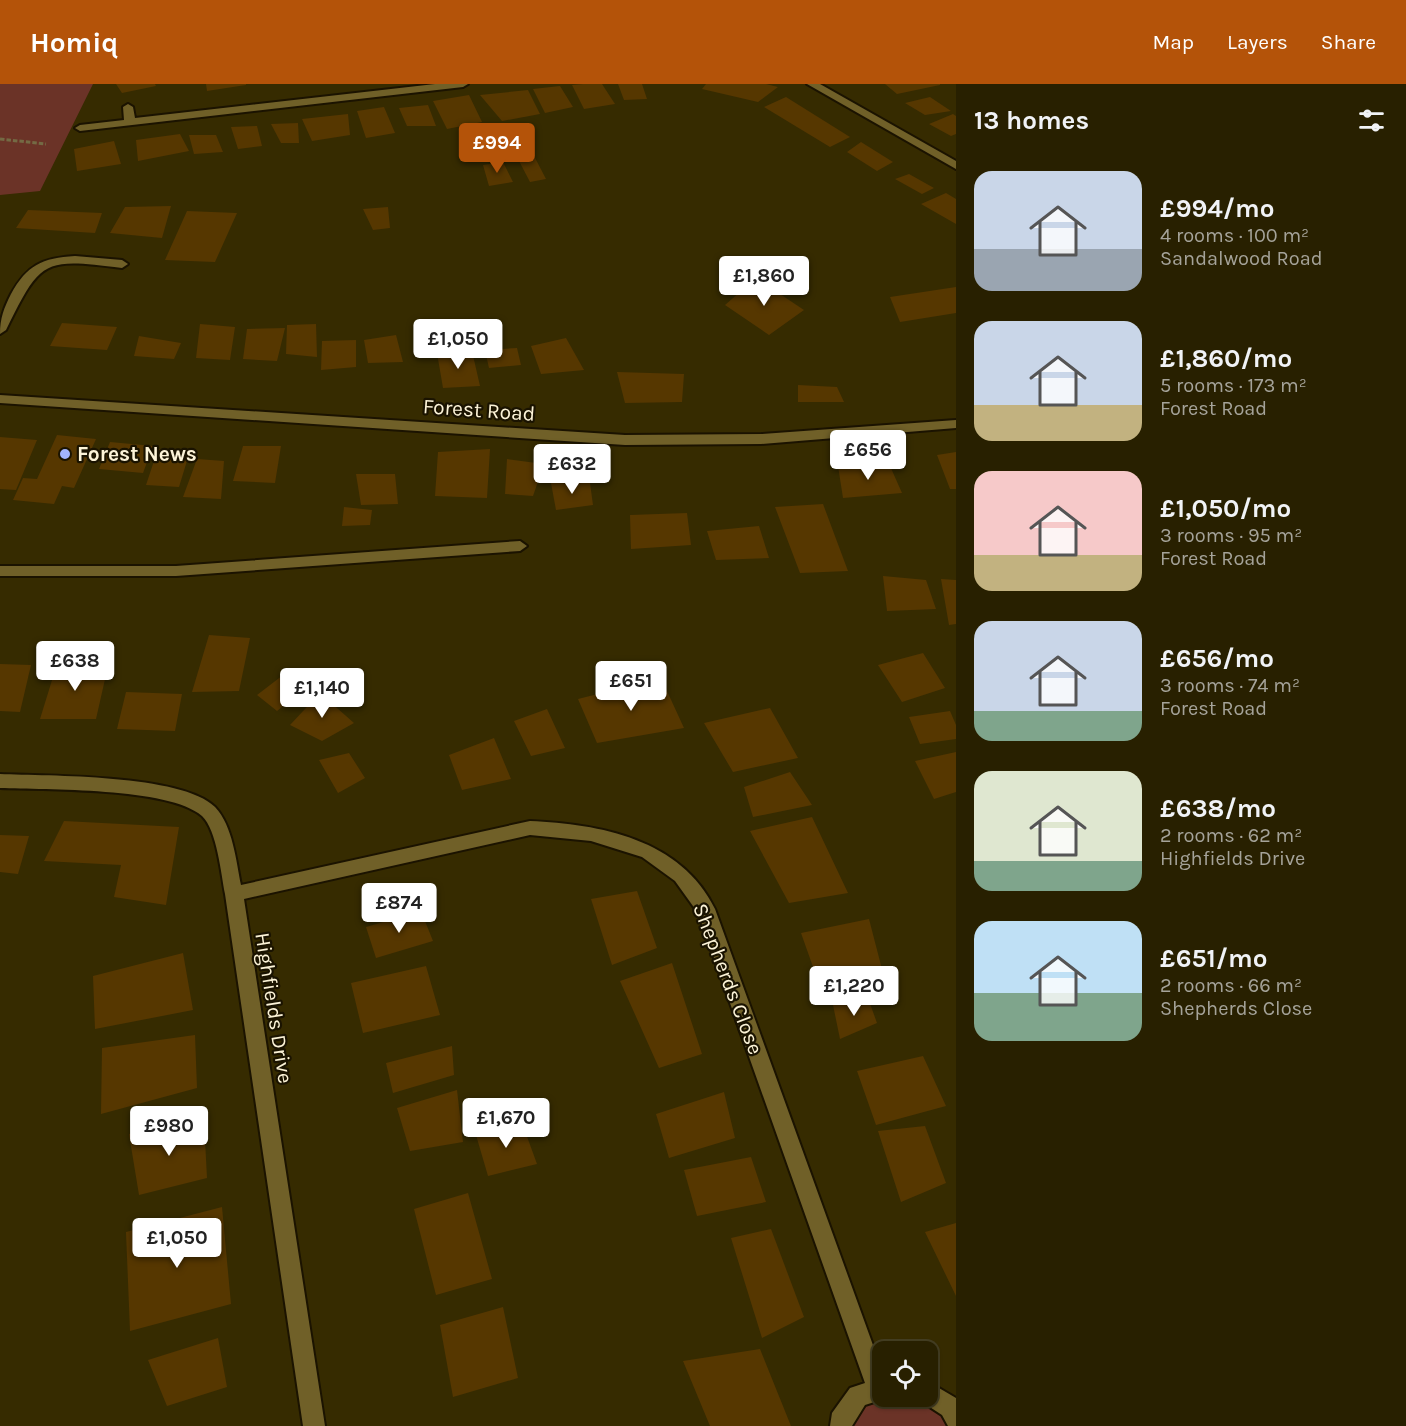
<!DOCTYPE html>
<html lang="en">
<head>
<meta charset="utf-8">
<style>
  :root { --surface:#282000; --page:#342d0f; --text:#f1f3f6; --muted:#a5a399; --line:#443e22; --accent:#b45309 }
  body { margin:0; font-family:Karla,sans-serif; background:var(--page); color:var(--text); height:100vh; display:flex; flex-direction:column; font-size:22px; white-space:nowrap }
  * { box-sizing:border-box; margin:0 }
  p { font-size:20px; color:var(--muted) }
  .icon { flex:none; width:33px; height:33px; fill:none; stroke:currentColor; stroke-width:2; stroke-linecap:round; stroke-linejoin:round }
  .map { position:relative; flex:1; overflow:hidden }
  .panel { display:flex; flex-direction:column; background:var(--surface); width:450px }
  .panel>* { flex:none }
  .buttons { position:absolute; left:872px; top:1257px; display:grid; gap:12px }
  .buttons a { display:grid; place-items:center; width:66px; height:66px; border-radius:12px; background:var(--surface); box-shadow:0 2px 4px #0004,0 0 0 2px var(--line); font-size:30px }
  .price { position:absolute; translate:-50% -51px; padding:0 14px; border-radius:6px; background:#fff; color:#222; font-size:20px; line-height:39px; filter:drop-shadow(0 2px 3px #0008) }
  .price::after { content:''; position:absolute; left:50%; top:36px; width:18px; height:14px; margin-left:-9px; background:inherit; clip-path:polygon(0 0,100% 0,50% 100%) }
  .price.active { background:var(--accent); color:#fff }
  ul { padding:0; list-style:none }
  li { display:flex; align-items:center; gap:18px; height:150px; padding:0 18px }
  li span { display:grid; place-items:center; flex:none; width:168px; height:120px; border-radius:18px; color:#555 }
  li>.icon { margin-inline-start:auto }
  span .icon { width:72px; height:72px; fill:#fffc; stroke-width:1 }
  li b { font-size:26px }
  h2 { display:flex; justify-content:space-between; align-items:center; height:72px; padding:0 18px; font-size:26px }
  header { display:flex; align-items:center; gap:36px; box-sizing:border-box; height:84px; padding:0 30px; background:var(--accent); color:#fff }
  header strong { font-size:28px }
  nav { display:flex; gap:33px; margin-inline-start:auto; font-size:21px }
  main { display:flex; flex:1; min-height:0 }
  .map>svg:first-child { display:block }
  .green { fill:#6b3327 }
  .building { fill:#563700 }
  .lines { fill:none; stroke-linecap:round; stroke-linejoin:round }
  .service-casing { stroke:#1b1300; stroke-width:4 }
  .minor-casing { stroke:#1b1300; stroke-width:4 }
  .tertiary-casing { stroke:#1b1300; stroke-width:4 }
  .path { stroke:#746a44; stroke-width:3; stroke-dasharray:4.5 2; stroke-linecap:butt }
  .service { fill:#706028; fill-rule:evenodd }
  .minor { fill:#706028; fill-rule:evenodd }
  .tertiary { fill:#706028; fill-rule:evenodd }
  .poi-dot { fill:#a1b3fd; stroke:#1a1300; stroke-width:2 }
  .labels { text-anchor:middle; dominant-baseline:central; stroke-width:4.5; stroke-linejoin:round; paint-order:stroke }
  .street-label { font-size:21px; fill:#fcf3d7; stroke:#1a1300 }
  .poi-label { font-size:21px; font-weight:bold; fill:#fcf3d7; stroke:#1a1300; text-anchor:start }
</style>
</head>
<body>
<header>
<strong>Homiq</strong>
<nav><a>Map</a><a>Layers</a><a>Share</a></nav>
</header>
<main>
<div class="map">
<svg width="956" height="1342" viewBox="0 0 956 1342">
  <rect width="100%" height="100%" fill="#362b00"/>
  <path class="green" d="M0,0H93L40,107L0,111Z
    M882,1312H927L956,1342H841L849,1325Z"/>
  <path class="building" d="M116,0H155L156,2L122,9Z
    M206,0H246V1L207,7Z
    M583,0H602L615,20L584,25L572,1Z
    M618,0H642L647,15L624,16Z
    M706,0H766L778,3L758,18L702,5Z
    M885,0H940V1L897,10Z
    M560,2L573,23L545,29L533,5Z
    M528,6L540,30L502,37L480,11Z
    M469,11L482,38L447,45L433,17Z
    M786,13L850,53L830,63L764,23Z
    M930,13L951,27L925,31L905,19Z
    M428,21L436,42H407L399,24Z
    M384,23L395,49L366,54L357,27Z
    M348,30L350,51L312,57L302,35Z
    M953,30L956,32V50L951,52L929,40Z
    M298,39L299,59H281L271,40Z
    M257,42L262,62L238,65L231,43Z
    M180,50L189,67L138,77L136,56Z
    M189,51H216L223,68L194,70Z
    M114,57L121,80L77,87L74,65Z
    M861,58L893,78L877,87L847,68Z
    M533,70L546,95L530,98L517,73Z
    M503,78L513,98L489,102L483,81Z
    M909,90L934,104L922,110L895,95Z
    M946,109L956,115V140L921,120Z
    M171,122L162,154L110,149L125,123Z
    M388,123L390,144L373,146L363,125Z
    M28,126L102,129L95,149L16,144Z
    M187,127L237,129L215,178L165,176Z
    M756,194L804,226L769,251L725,221Z
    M956,203V229L900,238L890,213Z
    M62,239L117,243L107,266L50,262Z
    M200,240L235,243L230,276L196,274Z
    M316,240L317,273L286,270L287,241Z
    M285,244L277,277L243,275L247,245Z
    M396,251L403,278L368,279L364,256Z
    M139,252L181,259L174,275L134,272Z
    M566,254L584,286L541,290L531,262Z
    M356,256V283L321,286L322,257Z
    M517,264L521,281L489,284L485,266Z
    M472,267L480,302L443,304L437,269Z
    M617,288L684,290L682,318L625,319Z
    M798,301L837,303L844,318H798Z
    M57,351L96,355L74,404L62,402L54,420L13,416L23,394L37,395Z
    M0,353L37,356L16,406L0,405Z
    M110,358L153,362L143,389L99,385Z
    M243,362H281L275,399L233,397Z
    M158,365L190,367L179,403L146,401Z
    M490,365L487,414L435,412L438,368Z
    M956,368V405H950L937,371Z
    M197,375L224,377L221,415L183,413Z
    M507,375L544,380L533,412L505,410Z
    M838,382H890L902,409L843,414Z
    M356,390H395L398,420L361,421Z
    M551,399H590L593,421L556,426Z
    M823,420L848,487L800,489L775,423Z
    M344,423L372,426L370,441L342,442Z
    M687,429L691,461L631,465L630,431Z
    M759,442L769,474L716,476L707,447Z
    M883,492L926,496L936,525L887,527Z
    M941,495L956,496V540L949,541Z
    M209,551L250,554L239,607L192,608Z
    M923,569L945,604L902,618L878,581Z
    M0,580L31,581L20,628L0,627Z
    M57,580L108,582L96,635H40Z
    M287,588L312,599L277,627L257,611Z
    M661,594L684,644L597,659L578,615Z
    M126,608L182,610L175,647L117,645Z
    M320,609L354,639L322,657L290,641Z
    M770,624L798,674L733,688L704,639Z
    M547,625L565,664L531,672L514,637Z
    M950,627L956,641V655L920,660L909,633Z
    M494,654L511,695L462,706L449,671Z
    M956,668V708L934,715L915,677Z
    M349,669L365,694L338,709L319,676Z
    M790,688L812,721L753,733L744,703Z
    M812,733L848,809L789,819L750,747Z
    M64,737L179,743L166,821L114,813L121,781L44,777Z
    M0,751L29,752L18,790L0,788Z
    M637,807L657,864L612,881L591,815Z
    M421,827L433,857L376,874L366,843Z
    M869,835L884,893L818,897L801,849Z
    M183,869L193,926L95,945L93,892Z
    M672,879L702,970L659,984L620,897Z
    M426,882L440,931L363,949L351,899Z
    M868,914L877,939L840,955L833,921Z
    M195,951L197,1004L101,1030L102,964Z
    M452,962L454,991L393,1009L386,979Z
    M923,972L946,1022L876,1041L857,987Z
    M457,1006L463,1058L410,1067L397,1024Z
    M724,1008L735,1054L669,1074L656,1030Z
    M521,1036L537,1080L488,1092L476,1051Z
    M204,1037L207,1094L139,1111L129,1050Z
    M925,1042L946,1099L901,1118L878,1047Z
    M751,1073L766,1118L697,1132L684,1086Z
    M468,1109L492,1195L436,1211L414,1125Z
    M222,1123L231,1220L130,1247L126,1148Z
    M956,1139V1212L925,1148Z
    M771,1145L804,1233L762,1254L731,1154Z
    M503,1223L518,1294L453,1313L440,1241Z
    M218,1254L227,1303L167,1322L148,1276Z
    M760,1265L791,1342H710L683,1277Z"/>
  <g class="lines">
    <g class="service-casing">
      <path id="service" d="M520,457L527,462L520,467L176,492H0V482H176Z"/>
    </g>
    <g class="minor-casing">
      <path id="minor" d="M435,0H468L463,3L80,47L75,44L80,41L124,36L123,23L128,20L133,23L135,34Z
        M807,0H820L956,77V85Z
        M75,172L122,176L128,180L122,184C43,174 41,175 6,246L0,250C0,234 4,224 11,210C27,181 42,174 75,172Z
        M0,690C48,692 182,690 215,723C233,742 236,777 241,801L530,737C600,740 681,755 715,825L882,1286V1312L890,1313L865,1321L852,1342H830L832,1329L850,1304L865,1299L698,829L675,797L642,773L591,757L530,751L244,815L325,1342H303L225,810C221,790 217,746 202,732C169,703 45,706 0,704Z
        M927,1297L956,1314V1342H948L942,1331L919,1316L918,1312H927Z"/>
    </g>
    <g class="tertiary-casing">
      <path id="tertiary" d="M0,311L625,351L761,350L956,336V344L761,360L625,361L0,319Z"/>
    </g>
    <path class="path" d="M0,55L46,60"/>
    <use href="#service" class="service"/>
    <use href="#minor" class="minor"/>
    <use href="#tertiary" class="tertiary"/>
  </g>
  <circle class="poi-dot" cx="65" cy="370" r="6"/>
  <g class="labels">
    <g class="street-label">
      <text transform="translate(479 326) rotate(4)">Forest Road</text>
      <text transform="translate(728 895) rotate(69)">Shepherds Close</text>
      <text transform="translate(274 924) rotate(81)">Highfields Drive</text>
    </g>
    <g class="poi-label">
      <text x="77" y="370">Forest News</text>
    </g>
  </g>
</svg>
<div class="buttons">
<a><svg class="icon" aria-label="locate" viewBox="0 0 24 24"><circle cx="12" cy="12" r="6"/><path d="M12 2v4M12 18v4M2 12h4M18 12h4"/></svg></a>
</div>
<b class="price active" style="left:497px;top:90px">£994</b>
<b class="price" style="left:764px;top:223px">£1,860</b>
<b class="price" style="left:458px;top:286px">£1,050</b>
<b class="price" style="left:868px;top:397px">£656</b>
<b class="price" style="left:572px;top:411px">£632</b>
<b class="price" style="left:75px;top:608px">£638</b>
<b class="price" style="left:631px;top:628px">£651</b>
<b class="price" style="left:322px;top:635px">£1,140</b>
<b class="price" style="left:399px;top:850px">£874</b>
<b class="price" style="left:854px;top:933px">£1,220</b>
<b class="price" style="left:506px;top:1065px">£1,670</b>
<b class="price" style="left:169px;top:1073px">£980</b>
<b class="price" style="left:177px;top:1185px">£1,050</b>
</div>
<section class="panel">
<h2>13 homes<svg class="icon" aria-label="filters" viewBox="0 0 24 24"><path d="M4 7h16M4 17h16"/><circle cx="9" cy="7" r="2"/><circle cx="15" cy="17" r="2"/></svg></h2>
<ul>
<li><span style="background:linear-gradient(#c9d6e8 65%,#9aa5b1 0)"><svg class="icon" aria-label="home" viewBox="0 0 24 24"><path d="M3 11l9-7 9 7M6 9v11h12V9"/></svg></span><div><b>£994/mo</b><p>4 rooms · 100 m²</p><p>Sandalwood Road</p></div></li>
<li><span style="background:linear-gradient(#c9d6e8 70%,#c2b280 0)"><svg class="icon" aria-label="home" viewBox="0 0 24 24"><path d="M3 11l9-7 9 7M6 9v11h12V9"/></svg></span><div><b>£1,860/mo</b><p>5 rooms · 173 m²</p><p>Forest Road</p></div></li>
<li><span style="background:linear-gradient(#f6c9c9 70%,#c2b280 0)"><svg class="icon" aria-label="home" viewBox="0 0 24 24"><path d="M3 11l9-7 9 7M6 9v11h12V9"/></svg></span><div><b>£1,050/mo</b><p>3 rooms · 95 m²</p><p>Forest Road</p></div></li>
<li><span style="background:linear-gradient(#c9d6e8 75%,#7fa58c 0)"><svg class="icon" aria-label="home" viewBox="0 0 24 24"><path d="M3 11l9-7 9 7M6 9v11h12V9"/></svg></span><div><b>£656/mo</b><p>3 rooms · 74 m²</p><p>Forest Road</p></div></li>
<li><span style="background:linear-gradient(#dfe7d0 75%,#7fa58c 0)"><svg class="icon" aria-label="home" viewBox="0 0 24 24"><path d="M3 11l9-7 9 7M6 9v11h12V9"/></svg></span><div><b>£638/mo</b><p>2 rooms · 62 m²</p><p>Highfields Drive</p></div></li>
<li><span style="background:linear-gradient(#bfe0f5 60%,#7fa58c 0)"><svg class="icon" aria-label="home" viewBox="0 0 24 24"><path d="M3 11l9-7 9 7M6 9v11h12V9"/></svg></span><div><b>£651/mo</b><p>2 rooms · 66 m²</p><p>Shepherds Close</p></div></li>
</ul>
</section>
</main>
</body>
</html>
